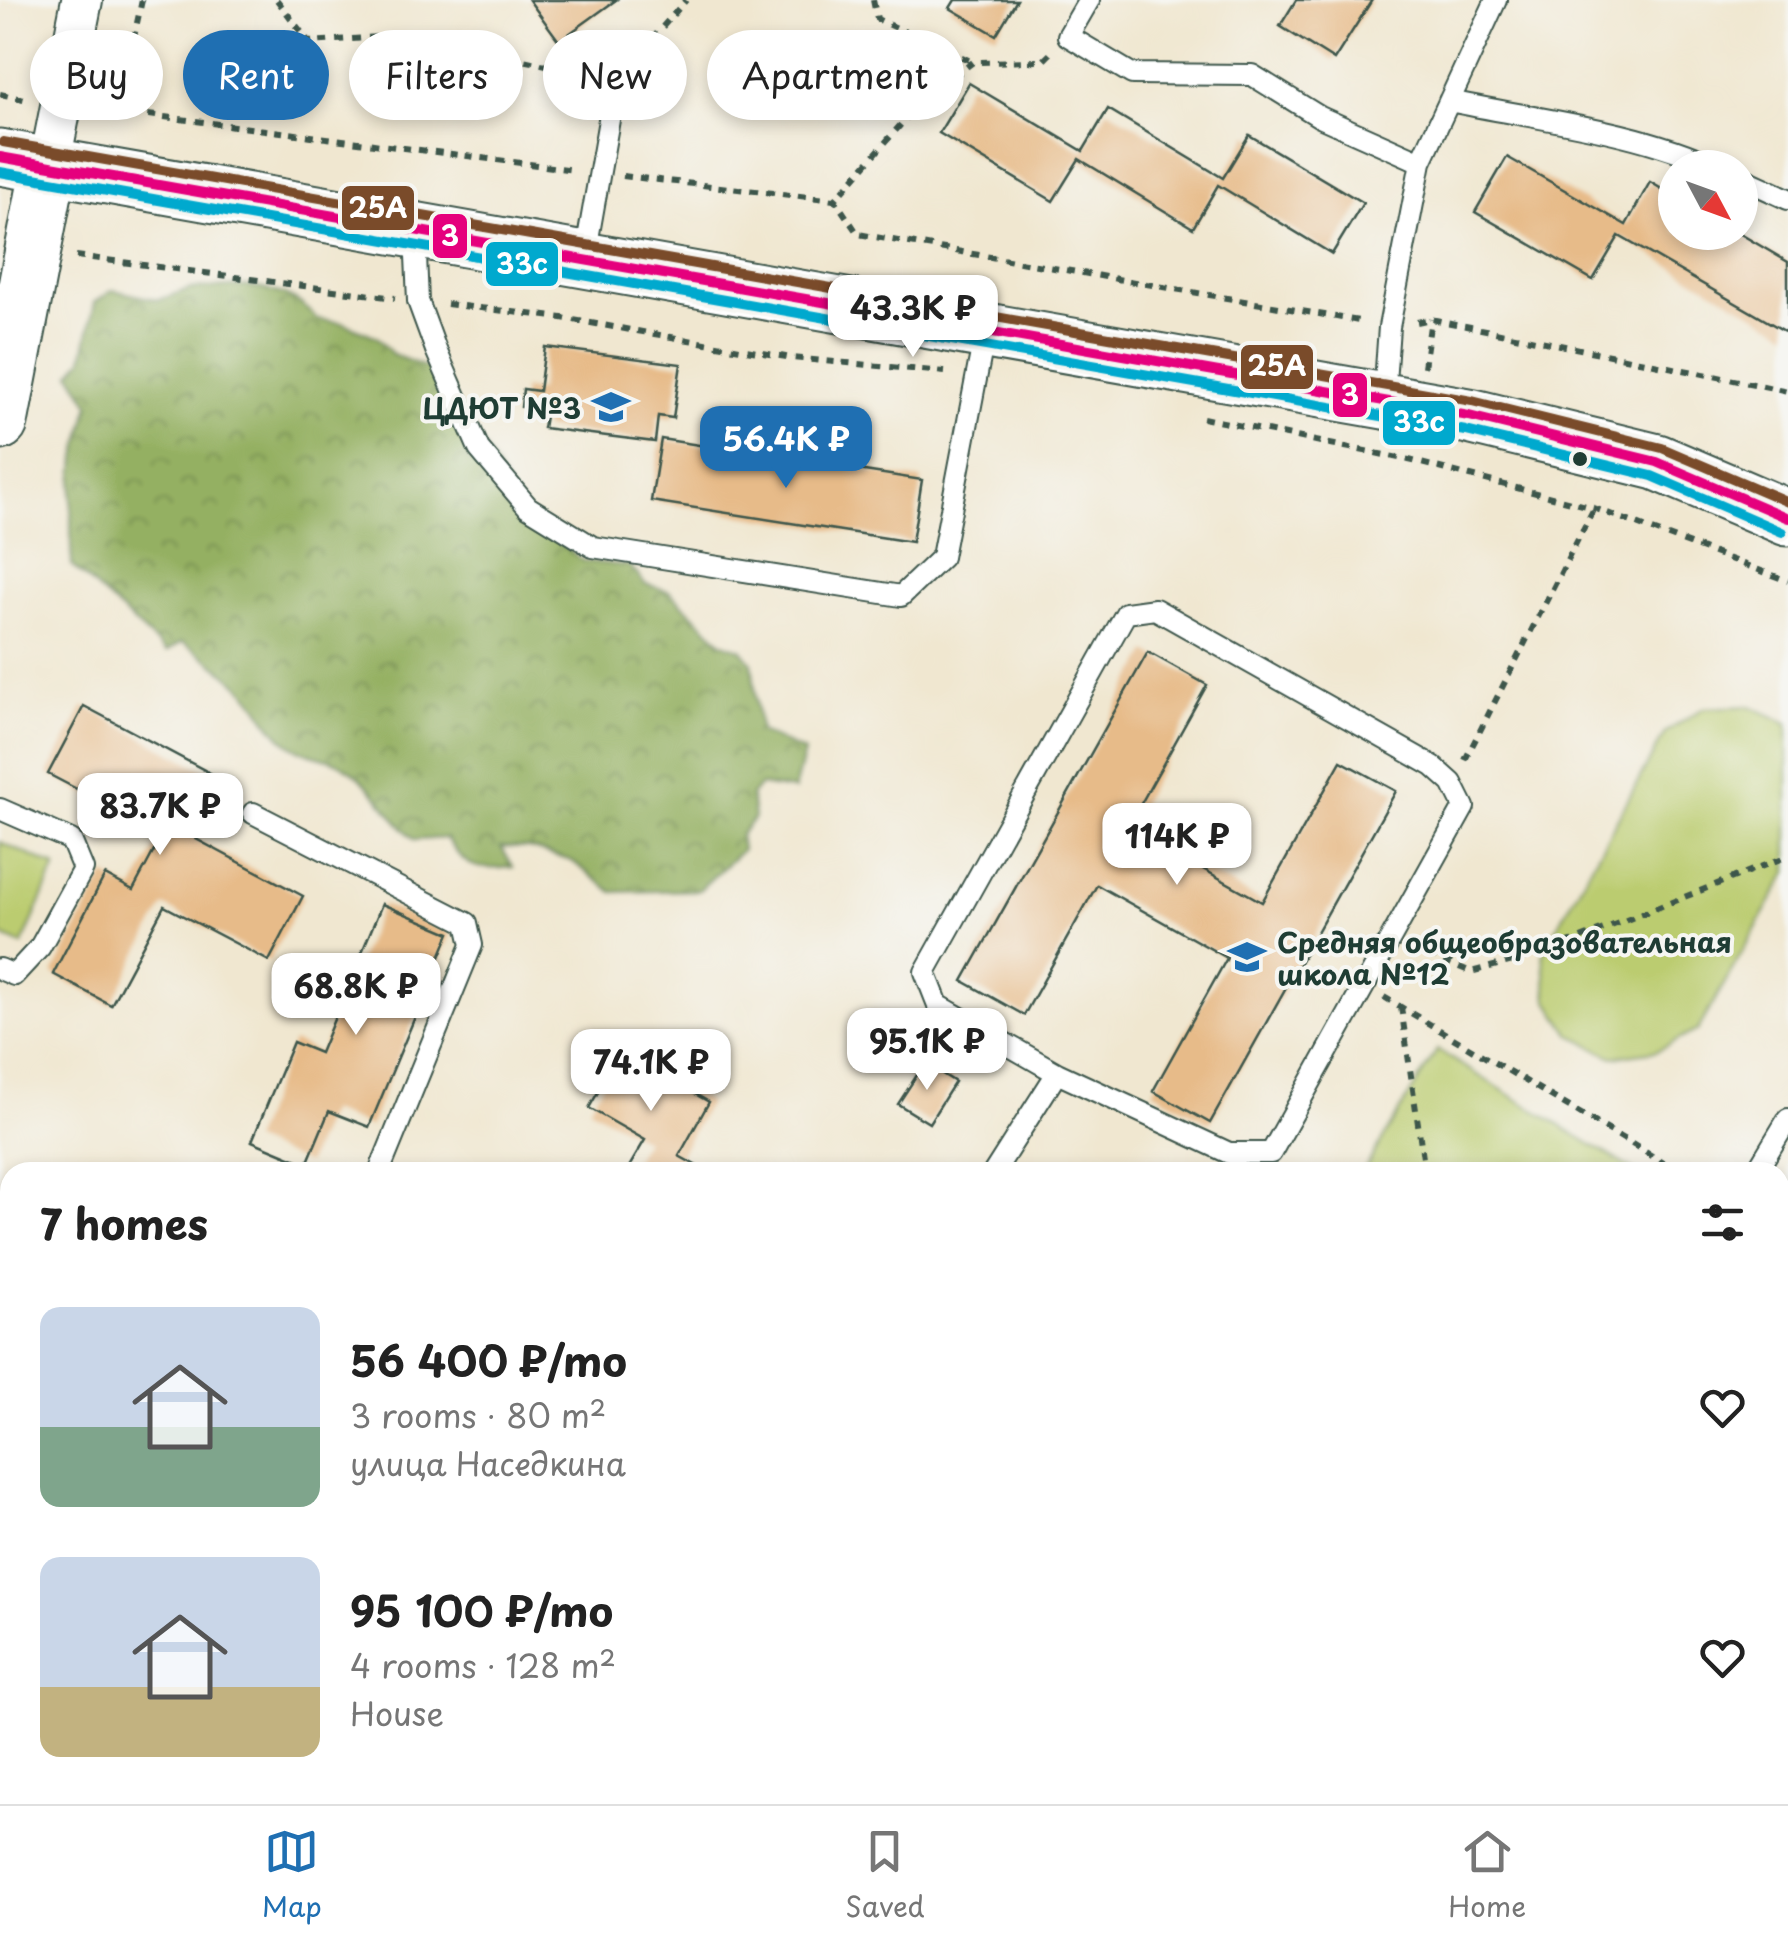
<!DOCTYPE html>
<html lang="en">
<head>
<meta charset="utf-8">
<style>
  :root { --surface:#fff; --page:#f6f6f6; --text:#222; --muted:#767676; --line:#e0e0e0; --accent:#1f6fb2 }
  body { margin:0; font-family:"Playpen Sans",sans-serif; background:var(--page); color:var(--text); height:100vh; display:flex; flex-direction:column; font-size:38px; white-space:nowrap }
  * { box-sizing:border-box; margin:0 }
  p { font-size:32px; color:var(--muted) }
  .icon { flex:none; width:55px; height:55px; fill:none; stroke:currentColor; stroke-width:2; stroke-linecap:round; stroke-linejoin:round }
  .map { position:relative; flex:1; overflow:hidden }
  .details { position:absolute; left:0px; top:1162px; width:1790px; height:642px; display:flex; flex-direction:column; background:var(--surface); border-radius:30px 30px 0 0; box-shadow:0 5px 15px #0003 }
  .details>* { flex:none }
  .guide { position:absolute; left:30px; top:30px; width:1000px; height:90px; display:flex; gap:20px }
  .needle { width:65px; rotate:131deg }
  .controls { position:absolute; left:1658px; top:150px; display:grid; gap:20px }
  .controls a { display:grid; place-items:center; width:100px; height:100px; border-radius:50%; background:var(--surface); box-shadow:0 5px 15px #0003; font-size:50px }
  .price { position:absolute; translate:-50% -85px; padding:0 22px; border-radius:20px; background:#fff; color:#222; font-size:32px; line-height:65px; filter:drop-shadow(0 2px 5px #0008) }
  .price::after { content:''; position:absolute; left:50%; top:60px; width:30px; height:22px; margin-left:-15px; background:inherit; clip-path:polygon(0 0,100% 0,50% 100%) }
  .price.selected { background:var(--accent); color:#fff }
  ul { padding:0; list-style:none }
  li { display:flex; align-items:center; gap:30px; height:250px; padding:0 40px }
  li span { display:grid; place-items:center; flex:none; width:280px; height:200px; border-radius:20px; color:#555 }
  li>.icon { margin-inline-start:auto }
  span .icon { width:120px; height:120px; fill:#fffc; stroke-width:1 }
  li b { font-size:42px }
  h2 { display:flex; justify-content:space-between; align-items:center; height:120px; padding:0 40px; font-size:42px }
  .chip { padding:0 35px; border-radius:45px; background:var(--surface); box-shadow:0 5px 15px #0003; font-size:35px; line-height:90px }
  .chip.selected { background:var(--accent); color:#fff }
  .menu { display:flex; justify-content:space-around; align-items:center; height:140px; border-top:2px solid var(--line); background:var(--surface); font-size:28px; color:var(--muted) }
  .menu a { display:grid; justify-items:center; gap:5px }
  .menu .selected { color:var(--accent) }
  .map>svg:first-child { display:block }
  .forest { fill:url(#forest-crowns); stroke:#5a764b; stroke-width:2.5 }
  .park { fill:#bbcc6f; stroke:#6d8452; stroke-width:2.5 }
  .building { fill:#e7bb89 }
  .lines { fill:none; stroke-linecap:round; stroke-linejoin:round }
  .lane-casing { stroke:#3e564b; stroke-width:24 }
  .street-casing { stroke:#3e564b; stroke-width:44 }
  .secondary-casing { stroke:#3e564b; stroke-width:59 }
  .path { stroke:#3e564b; stroke-width:6; stroke-dasharray:8 8; stroke-linecap:butt }
  .lane { stroke:#fff; stroke-width:20 }
  .street { stroke:#fff; stroke-width:40 }
  .secondary { stroke:#fff; stroke-width:55 }
  .bus-1-casing { stroke:#f6f6f2; stroke-width:18 }
  .bus-2-casing { stroke:#f6f6f2; stroke-width:18 }
  .bus-3-casing { stroke:#f6f6f2; stroke-width:18 }
  .bus-1 { stroke:#e5007d; stroke-width:10 }
  .bus-2 { stroke:#00a9ce; stroke-width:10 }
  .bus-3 { stroke:#7a4b2a; stroke-width:10 }
  .bus-dot { fill:#1f3d34; stroke:#f6f6f2; stroke-width:4 }
  .labels { text-anchor:middle; dominant-baseline:central; stroke-width:8; stroke-linejoin:round; paint-order:stroke }
  .poi-label { font-size:28px; font-weight:bold; fill:#1f3d34; stroke:#f6f6f2; text-anchor:end }
  .line-badge { stroke:#f6f6f2; stroke-width:4 }
  .badge-label { font-size:28px; text-anchor:middle; font-weight:bold; fill:#fff }
</style>
</head>
<body>
<div class="map">
<svg width="1788" height="1804" viewBox="0 0 1788 1804">
  <defs>
    <pattern id="forest-crowns" width="20" height="18" patternUnits="userSpaceOnUse" patternTransform="scale(2.5)"><rect width="20" height="18" fill="#94b062"/><path d="M2 6a3 3 0 1 1 6 0M12 15a3 3 0 1 1 6 0" fill="none" stroke="#789052"/></pattern>
  </defs>
  <rect width="100%" height="100%" fill="#f6f6f2"/>
  <filter id="ink" filterUnits="userSpaceOnUse"><feTurbulence type="fractalNoise" baseFrequency=".01" numOctaves="2"/><feDisplacementMap in="SourceGraphic" scale="20" xChannelSelector="R" yChannelSelector="G"/><feConvolveMatrix kernelMatrix="1 2 1 2 8 2 1 2 1" color-interpolation-filters="sRGB"/></filter>
  <filter id="wash" filterUnits="userSpaceOnUse"><feTurbulence type="fractalNoise" baseFrequency=".0048" numOctaves="4" result="noise"/><feDisplacementMap in="SourceGraphic" scale="40" xChannelSelector="R" yChannelSelector="G"/><feGaussianBlur stdDeviation="2.25" result="paint"/><feColorMatrix in="noise" values="0 0 0 0 0 0 0 0 0 0 0 0 0 0 0 0 0 1.4 0 .05"/><feComposite in="paint" operator="in"/></filter>
  <g filter="url(#wash)">
    <rect width="100%" height="100%" fill="#f0e7d0"/>
    <path class="forest" d="M247,286C277,291 297,295 317,319L344,323L377,337L393,355L439,372L523,512L583,561L630,566L645,584L669,591L723,643L741,649L752,663L760,732L804,752L794,790L760,785L751,796L754,818L740,835L742,850L699,890L613,892L572,861L529,848L501,847L513,867C479,871 465,869 446,838L415,840C387,815 373,781 338,763C318,753 303,757 283,739C269,727 261,708 249,695C230,675 206,657 182,642L166,652L72,566C69,497 71,471 90,404L71,373L83,359L95,302L113,290L158,300L190,289Z"/>
    <path class="park" d="M1750,706L1788,723V872L1698,1030L1656,1051L1613,1057L1571,1035L1548,1000L1543,953L1665,733L1703,708Z
      M0,842L56,867L22,945L0,935Z
      M1437,1050L1636,1172H1368L1364,1170Z
      M1785,1578L1788,1580V1730L1780,1726V1586Z"/>
    <g id="blocks">
      <path class="building" d="M529,0H616L559,41Z
        M955,0H1017L996,35L950,8Z
        M1296,0H1372L1334,60L1280,26Z
        M969,83L1083,151L1108,109L1223,178L1249,135L1363,203L1332,254L1218,185L1193,228L1079,159L1053,201L939,133Z
        M1507,157L1626,225L1650,182L1675,197V232H1737L1788,262V333L1619,236L1593,280L1475,212Z
        M545,347L681,364L673,418L658,416L655,442L543,428L546,410L521,407L523,389L539,391Z
        M661,439L922,480L912,542L651,501Z
        M1148,652L1207,685L1128,827L1262,902L1341,761L1396,791L1210,1123L1153,1091L1227,958L1097,885L1024,1015L963,981Z
        M84,706L227,782L196,839L303,896L269,961L164,906L111,1005L53,974L105,875L133,890L163,834L48,774Z
        M382,904L450,933L369,1127L329,1111L307,1164L252,1141L293,1042L320,1053Z
        M621,1052L709,1102L679,1156L708,1172H626L645,1140L589,1108Z
        M925,1063L955,1082L929,1123L898,1104Z
        M1788,1185V1314L1780,1328V1199Z
        M0,1260L10,1265V1345L0,1339Z
        M10,1434V1551L0,1546V1452Z
        M66,1795H82L98,1804H61Z
        M286,1795H416L431,1804H301Z
        M667,1795H756L771,1804H662Z
        M1555,1795H1646L1641,1804H1571Z"/>
    </g>
  </g>
  <g filter="url(#ink)">
    <use href="#blocks" fill-opacity="0" stroke="#3e564b" stroke-width="2.5"/>
    <g class="lines">
      <g class="lane-casing">
        <path id="lane" d="M1089,0L1068,36L1132,74L1252,75L1320,117L1421,162
          M1449,101C1540,120 1635,129 1719,168
          M1740,177L1788,199
          M415,233L418,301L436,350L479,449L528,507L593,547L901,596L942,557L985,332
          M585,256L616,80
          M1384,397L1389,327L1421,162L1496,0
          M0,809L71,840L83,869L40,947L14,975L0,969
          M253,813L467,923L472,945L379,1172
          M994,1172L1057,1073L1229,1153H1271L1464,807L1452,783L1433,766L1155,609L1126,613L925,972L938,1005L1057,1073
          M1756,1172L1788,1119
          M1780,1435L1788,1421
          M0,1609L10,1610
          M0,1678L10,1684
          M1711,1795L1715,1804
          M188,1804L193,1795L209,1804
          M619,1804L625,1795"/>
      </g>
      <g class="street-casing">
        <path id="street" d="M49,167L82,0"/>
      </g>
      <g class="secondary-casing">
        <path id="secondary" d="M0,157L1469,416L1657,462L1788,518
          M0,422L49,167"/>
      </g>
      <path class="path" d="M142,0L118,111L575,170
        M277,0L309,42L408,35L592,75
        M873,0L877,19L973,62
        M1050,54L1043,61L973,62L918,105L835,200L858,234L1365,322
        M631,63L686,0
        M0,94L28,100
        M95,109L118,111
        M623,176L835,200
        M76,256L395,298
        M447,304L562,318L792,358L945,372
        M1417,322L1431,319L1788,391
        M1424,367L1431,319
        M1203,418L1409,460L1594,508L1788,581
        M1465,760L1594,508
        M1415,948L1471,972L1543,953L1788,856
        M1384,997L1679,1172
        M1401,1007L1425,1172
        M0,1775L10,1764
        M884,1795L900,1804
        M1397,1795L1398,1804
        M1387,1804L1391,1795"/>
      <use href="#lane" class="lane"/>
      <use href="#street" class="street"/>
      <use href="#secondary" class="secondary"/>
      <g class="bus-1-casing">
        <path id="bus-1" d="M0,157L1469,416L1657,462L1788,518"/>
      </g>
      <g class="bus-2-casing">
        <path id="bus-2" d="M0,172L1466,431L1652,476L1782,532"/>
      </g>
      <g class="bus-3-casing">
        <path id="bus-3" d="M3,142L1472,401L1662,448L1788,502"/>
      </g>
      <use href="#bus-1" class="bus-1"/>
      <use href="#bus-2" class="bus-2"/>
      <use href="#bus-3" class="bus-3"/>
    </g>
  </g>
  <defs>
    <g id="school-bare" transform="scale(3)"><path d="M0-5L7-2L0 1L-7-2ZM-4 1L0 2.5L4 1V4Q0 6-4 4Z" fill="#1f6fb2" stroke="#f6f6f2" stroke-width="2.5" paint-order="stroke"/></g>
  </defs>
  <g fill-rule="evenodd">
    <use href="#school-bare" x="611" y="407"/>
    <use href="#school-bare" x="1247" y="957"/>
  </g>
  <circle class="bus-dot" cx="1580" cy="459" r="9"/>
  <g class="labels">
    <g class="poi-label">
      <text x="581" y="407">ЦДЮТ №3</text>
      <text x="1277" y="941" text-anchor="start">Средняя общеобразовательная<tspan x="1277" dy="32">школа №12</tspan></text>
    </g>
  </g>
  <g class="line-badge">
    <rect x="340" y="184" width="76" height="48" rx="10" fill="#7a4b2a"/>
    <rect x="431" y="212" width="38" height="48" rx="10" fill="#e5007d"/>
    <rect x="484" y="240" width="76" height="48" rx="10" fill="#00a9ce"/>
    <rect x="1239" y="343" width="76" height="48" rx="10" fill="#7a4b2a"/>
    <rect x="1331" y="371" width="38" height="48" rx="10" fill="#e5007d"/>
    <rect x="1381" y="399" width="76" height="48" rx="10" fill="#00a9ce"/>
  </g>
  <g class="badge-label">
    <text x="378" y="218">25А</text>
    <text x="450" y="246">3</text>
    <text x="522" y="274">33с</text>
    <text x="1277" y="376">25А</text>
    <text x="1350" y="405">3</text>
    <text x="1419" y="432">33с</text>
  </g>
</svg>
<div class="controls">
<a><svg class="needle" viewBox="-14 -14 28 28"><path d="M0-13l5 13h-10z" fill="#e53935"/><path d="M0 13l5-13h-10z" fill="#767676"/></svg></a>
</div>
<b class="price" style="left:913px;top:360px">43.3K ₽</b>
<b class="price selected" style="left:786px;top:491px">56.4K ₽</b>
<b class="price" style="left:160px;top:858px">83.7K ₽</b>
<b class="price" style="left:1177px;top:888px">114K ₽</b>
<b class="price" style="left:356px;top:1038px">68.8K ₽</b>
<b class="price" style="left:927px;top:1093px">95.1K ₽</b>
<b class="price" style="left:651px;top:1114px">74.1K ₽</b>
<div class="guide">
<a class="chip">Buy</a>
<a class="chip selected">Rent</a>
<a class="chip">Filters</a>
<a class="chip">New</a>
<a class="chip">Apartment</a>
</div>
<section class="details">
<h2>7 homes<svg class="icon" aria-label="filters" viewBox="0 0 24 24"><path d="M4 7h16M4 17h16"/><circle cx="9" cy="7" r="2"/><circle cx="15" cy="17" r="2"/></svg></h2>
<ul>
<li><span style="background:linear-gradient(#c9d6e8 60%,#7fa58c 0)"><svg class="icon" aria-label="home" viewBox="0 0 24 24"><path d="M3 11l9-7 9 7M6 9v11h12V9"/></svg></span><div><b>56 400 ₽/mo</b><p>3 rooms · 80 m²</p><p>улица Наседкина</p></div><svg class="icon" aria-label="heart" viewBox="0 0 24 24"><path d="M12 20l-8-8c-3-5 5-10 8-4 3-6 11-1 8 4z"/></svg></li>
<li><span style="background:linear-gradient(#c9d6e8 65%,#c2b280 0)"><svg class="icon" aria-label="home" viewBox="0 0 24 24"><path d="M3 11l9-7 9 7M6 9v11h12V9"/></svg></span><div><b>95 100 ₽/mo</b><p>4 rooms · 128 m²</p><p>House</p></div><svg class="icon" aria-label="heart" viewBox="0 0 24 24"><path d="M12 20l-8-8c-3-5 5-10 8-4 3-6 11-1 8 4z"/></svg></li>
</ul>
</section>
</div>
<nav class="menu">
<a class="selected"><svg class="icon" aria-label="map" viewBox="0 0 24 24"><path d="M3 6l6-2 6 2 6-2v14l-6 2-6-2-6 2zM9 4v14M15 6v14"/></svg>Map</a>
<a><svg class="icon" aria-label="saved" viewBox="0 0 24 24"><path d="M7 4h10v16l-5-4-5 4z"/></svg>Saved</a>
<a><svg class="icon" aria-label="home" viewBox="0 0 24 24"><path d="M3 11l9-7 9 7M6 9v11h12V9"/></svg>Home</a>
</nav>
</body>
</html>
